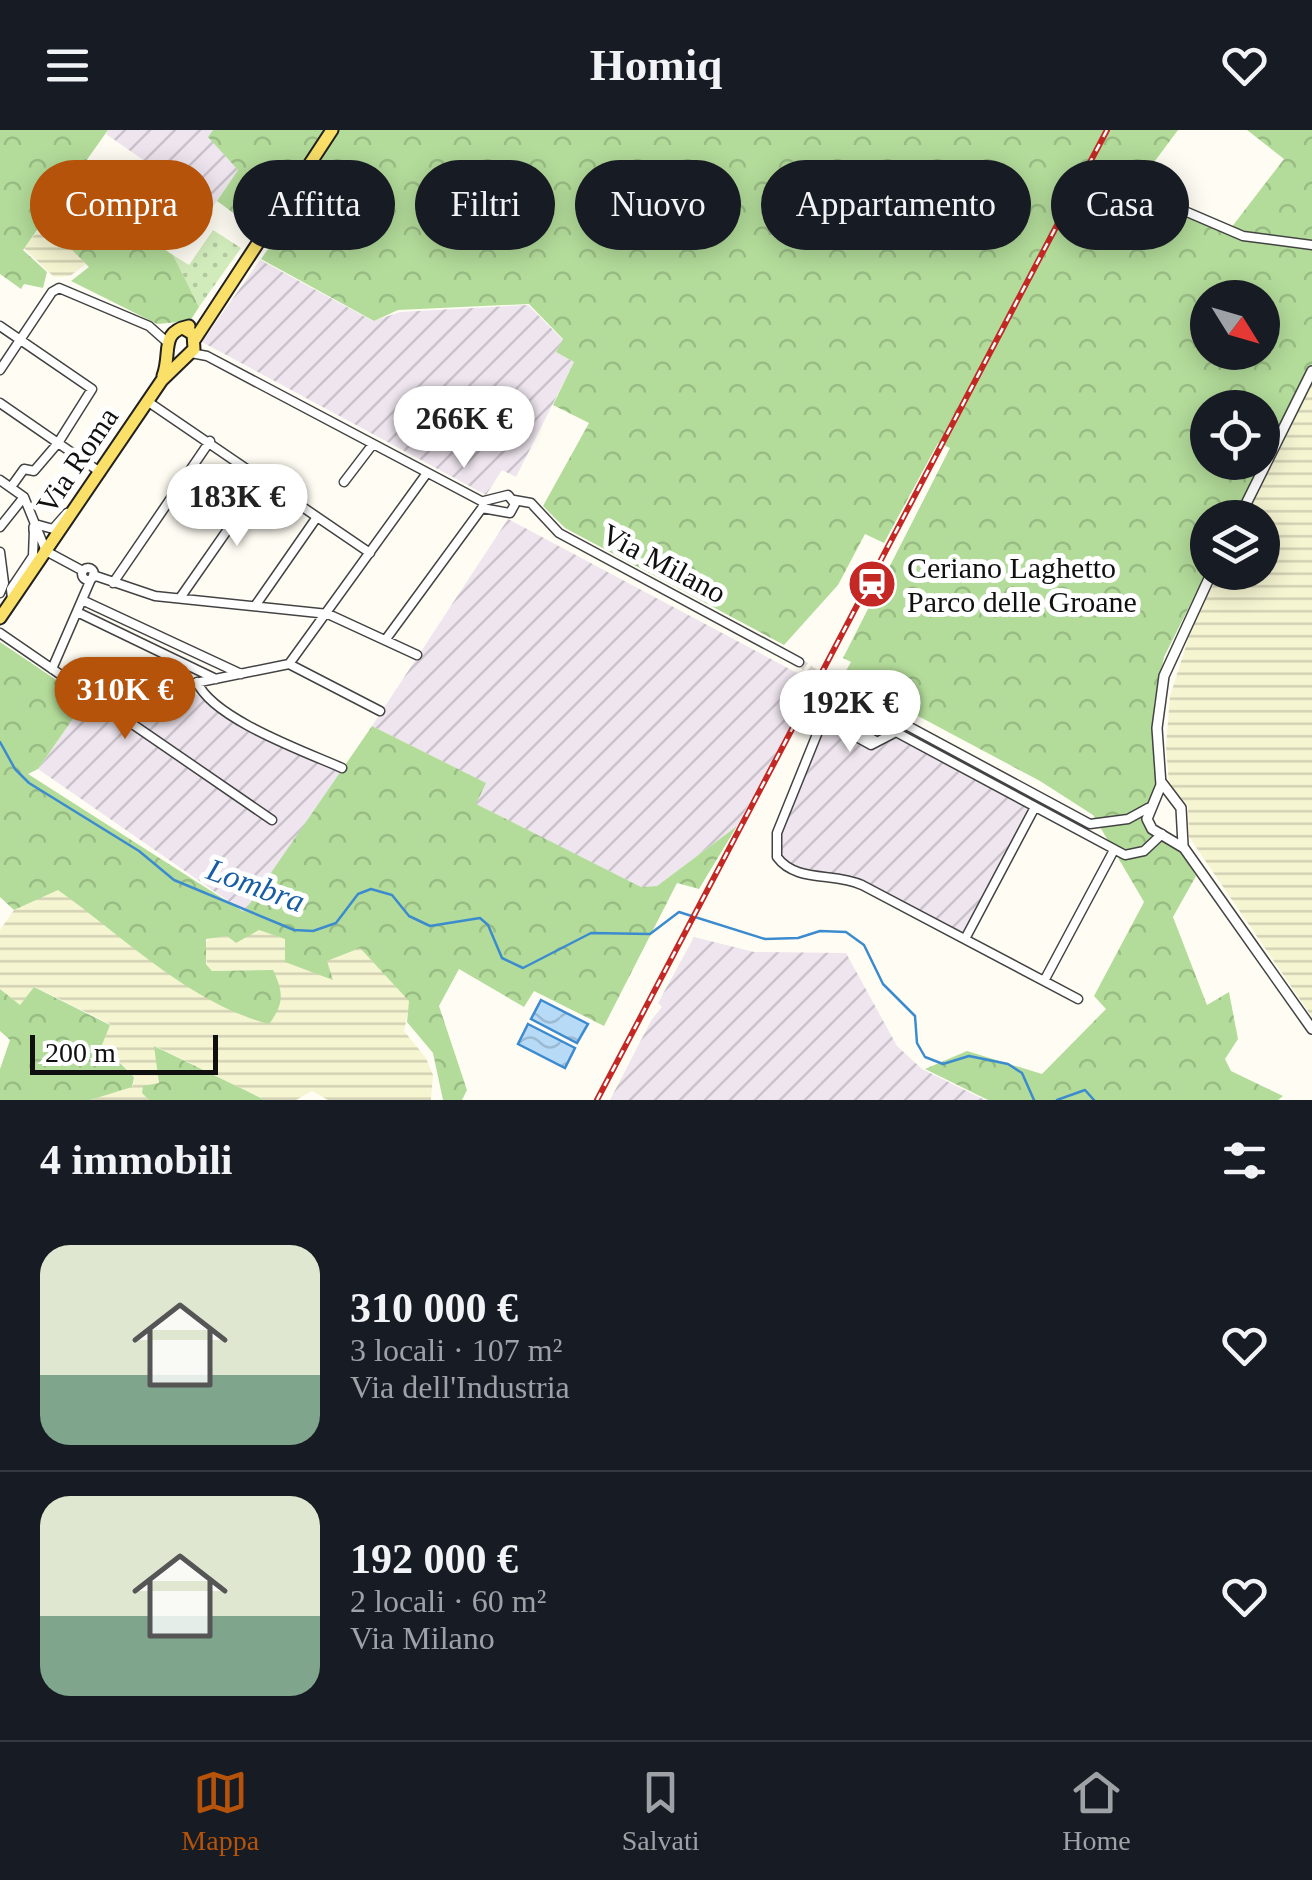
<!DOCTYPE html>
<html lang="it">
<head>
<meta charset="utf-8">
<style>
  :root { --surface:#171b24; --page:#20242c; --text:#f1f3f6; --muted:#9ea1a6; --line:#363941; --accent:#b45309 }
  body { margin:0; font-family:Georgia,serif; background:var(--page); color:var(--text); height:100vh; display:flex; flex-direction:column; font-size:38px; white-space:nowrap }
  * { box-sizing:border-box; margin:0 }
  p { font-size:32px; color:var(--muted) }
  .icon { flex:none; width:55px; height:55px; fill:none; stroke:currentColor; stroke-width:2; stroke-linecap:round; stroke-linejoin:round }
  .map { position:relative; height:970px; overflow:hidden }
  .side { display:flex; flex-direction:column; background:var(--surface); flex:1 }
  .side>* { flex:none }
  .guide { position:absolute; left:30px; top:30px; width:1252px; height:90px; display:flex; gap:20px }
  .needle { width:65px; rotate:127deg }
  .fabs { position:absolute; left:1190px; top:150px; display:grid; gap:20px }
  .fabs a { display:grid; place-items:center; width:90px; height:90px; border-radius:50%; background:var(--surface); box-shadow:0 5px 25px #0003; font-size:50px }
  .scale { position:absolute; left:30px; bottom:25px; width:188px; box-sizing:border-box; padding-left:10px; border:5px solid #101010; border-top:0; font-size:28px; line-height:35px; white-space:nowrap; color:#101010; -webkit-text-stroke:8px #fff; paint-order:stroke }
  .price { position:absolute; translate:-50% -85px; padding:0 22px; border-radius:35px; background:#fff; color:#222; font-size:32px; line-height:65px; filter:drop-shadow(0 2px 5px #0008) }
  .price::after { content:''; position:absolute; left:50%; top:60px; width:30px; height:22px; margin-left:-15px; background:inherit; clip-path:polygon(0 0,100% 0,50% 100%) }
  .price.selected { background:var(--accent); color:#fff }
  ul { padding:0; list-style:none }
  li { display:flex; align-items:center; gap:30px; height:250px; padding:0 40px }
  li+li { border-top:2px solid var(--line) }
  li span { display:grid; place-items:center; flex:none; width:280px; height:200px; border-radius:30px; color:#555 }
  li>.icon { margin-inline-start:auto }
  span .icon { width:120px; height:120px; fill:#fffc; stroke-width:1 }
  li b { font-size:42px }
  h2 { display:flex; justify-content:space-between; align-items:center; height:120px; padding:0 40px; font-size:42px }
  .pill { padding:0 35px; border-radius:45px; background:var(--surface); box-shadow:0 5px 25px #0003; font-size:35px; line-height:90px }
  .pill.selected { background:var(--accent); color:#fff }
  header { display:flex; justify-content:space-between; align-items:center; height:130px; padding:0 40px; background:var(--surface); font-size:45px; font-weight:600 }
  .tab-bar { display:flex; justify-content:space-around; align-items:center; height:140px; border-top:2px solid var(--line); background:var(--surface); font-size:28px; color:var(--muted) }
  .tab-bar a { display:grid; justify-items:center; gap:5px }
  .tab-bar .selected { color:var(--accent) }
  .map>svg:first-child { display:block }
  .industrial { fill:url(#industrial-furrows) }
  .farmland { fill:url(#farmland-rules) }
  .grass { fill:url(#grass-dots) }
  .forest { fill:url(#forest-crowns); fill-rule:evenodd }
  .water { fill:url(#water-waves); stroke:#3d8bcf; stroke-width:2.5 }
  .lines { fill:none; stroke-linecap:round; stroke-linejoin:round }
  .stream { stroke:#3d8bcf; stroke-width:2.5 }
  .minor-tunnel { stroke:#dbd9d1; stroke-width:8; stroke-dasharray:8 4; stroke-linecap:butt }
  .minor-casing { stroke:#434343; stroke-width:11 }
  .tertiary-casing { stroke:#434343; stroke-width:12 }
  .primary-casing { stroke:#212121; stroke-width:15 }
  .minor { stroke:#fff; stroke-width:8 }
  .tertiary { stroke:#fff; stroke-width:9 }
  .primary { stroke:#fae068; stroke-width:11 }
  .rail-casing { stroke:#c32825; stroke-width:6 }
  .rail { stroke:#fff; stroke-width:2.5; stroke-dasharray:8; stroke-linecap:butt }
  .labels { text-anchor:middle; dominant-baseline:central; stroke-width:10; stroke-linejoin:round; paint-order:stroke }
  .street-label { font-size:30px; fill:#101010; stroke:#fff }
  .poi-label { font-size:30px; fill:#101010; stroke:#fff; text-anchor:start }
  .water-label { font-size:32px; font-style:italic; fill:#165da5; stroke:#fff }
</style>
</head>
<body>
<header><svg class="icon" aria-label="menu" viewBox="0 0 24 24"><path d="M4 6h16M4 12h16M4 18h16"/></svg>Homiq<svg class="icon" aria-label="heart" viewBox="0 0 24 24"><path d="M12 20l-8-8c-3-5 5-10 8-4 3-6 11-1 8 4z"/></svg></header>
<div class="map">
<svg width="1312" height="970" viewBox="0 0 1312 970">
  <defs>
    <pattern id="industrial-furrows" width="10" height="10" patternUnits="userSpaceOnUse" patternTransform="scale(2.5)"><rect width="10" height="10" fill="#eee5ee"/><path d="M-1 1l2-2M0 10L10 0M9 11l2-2" fill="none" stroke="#cbc3cb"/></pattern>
    <pattern id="farmland-rules" width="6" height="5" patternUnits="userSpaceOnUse" patternTransform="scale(2.5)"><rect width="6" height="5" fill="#f6f5d2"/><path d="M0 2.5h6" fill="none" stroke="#d2d1b3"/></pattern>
    <pattern id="grass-dots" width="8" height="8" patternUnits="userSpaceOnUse" patternTransform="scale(2.5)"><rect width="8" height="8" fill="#d1ebbb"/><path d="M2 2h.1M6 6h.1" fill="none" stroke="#b2c8a0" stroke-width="1.8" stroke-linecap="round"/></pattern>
    <pattern id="forest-crowns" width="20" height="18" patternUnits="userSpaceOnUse" patternTransform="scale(2.5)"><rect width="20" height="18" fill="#b3dc9a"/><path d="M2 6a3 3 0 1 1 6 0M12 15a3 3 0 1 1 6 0" fill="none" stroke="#99bc84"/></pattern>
    <pattern id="water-waves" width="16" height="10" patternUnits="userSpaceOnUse" patternTransform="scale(2.5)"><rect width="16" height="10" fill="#b7dbf7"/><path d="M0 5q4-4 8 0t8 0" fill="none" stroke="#9cbbd3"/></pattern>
  </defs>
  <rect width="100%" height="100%" fill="#fffdf3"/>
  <path class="industrial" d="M108,0H213L209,7L238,40L212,78L106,4Z
    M260,130L373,191L400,182L528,175L563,210L556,222L574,232L516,347L502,340L486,365L202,212Z
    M508,389L814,552L737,696L657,756L641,757L475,674L485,653L372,596Z
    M187,558L246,600L341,643L244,782L38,639L86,570L113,585L120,573Z
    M839,566L1037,673L966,806L849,746L795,737L782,726L780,708Z
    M694,807L754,822L846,823L897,916L922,939L985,970H610L652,889L662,877L658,873Z"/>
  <path class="farmland" d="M41,97L71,119L86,134L70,146L54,147L24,118Z
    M1312,251V887L1189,707L1188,676L1169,654L1166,616L1170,566L1191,500L1219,443L1262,442V388L1246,387Z
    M58,759L197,863L274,840L212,841L207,834L204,814L212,807L227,806L236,813L258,799L285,809L333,849L326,831L360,818L410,871L404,901L426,928L433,945L431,970H328L312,961L296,970H265L155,916L159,954L142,963L149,970H90L133,956L134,946L102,915L110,894L35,857L20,875L0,859V800L14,780Z"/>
  <path class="grass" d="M213,100L241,118L199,177L173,125L189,135Z"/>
  <path class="forest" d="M0,0H108L23,120L47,142L43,158L24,154L21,159L0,144Z
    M213,0H1178L1149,39V61L1231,98L1284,29L1247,0H1312V234L1262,332V278H1208V332H1262L1235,387L1208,388L1207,441L1164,527L1154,574L1157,657L1144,684L1145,692L1182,722L1196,746L1173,787L1207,875L1229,862L1238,909L1225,929L1231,941L1283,966L1278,970H988L925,939L967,921L1042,944L1106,879L1094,866L1144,772L1093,685L1040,651L843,546L851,532L843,528L950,318L938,313L884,413L865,404L838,455L784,515L565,398L543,376L589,293L553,275L574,232L556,222L563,209L529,174L398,180L374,191L261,129L273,112L217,71L238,40L208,7ZM1208,168H1262V222H1208Z
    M117,88L173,125L199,177L190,191L157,194L71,151L89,137L71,119L84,101L100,111Z
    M0,512L86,570L38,639L28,644L244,782L372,596L486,653L476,674L641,757L657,756L737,696L699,759L677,753L604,896L534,861L524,877L459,839L439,876L467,960L462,970H443L433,923L407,892L409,871L360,818L327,831L333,850L285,832V809L259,800L236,813L227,806L206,809V834L212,841L273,840C284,863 284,874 269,894C189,873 124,807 58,760L14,780L0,767Z
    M34,857L110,895L102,915L134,947L132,957L90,970H0V939L10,910L0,901V859L20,875Z
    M154,916L265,970H149L142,963L143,956L159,953Z"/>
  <path class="water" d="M541,870L588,894L577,913L531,889Z
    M528,894L575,918L565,938L518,914Z"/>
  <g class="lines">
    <path class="stream" d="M0,612L15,639L29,653L139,721L174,750L294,800L313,801L336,793L358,764L371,759L392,765L409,786L430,796L480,788L488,795L502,828L523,838L591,803L650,804L679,782L765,809L798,808L820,801L846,802L864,815L883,854L915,886L917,913L925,927L943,934L969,926L1008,934L1022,943L1034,970
      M1057,970L1085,960L1094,970"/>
    <path class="minor-tunnel" d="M799,532L830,554"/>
    <g class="minor-casing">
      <path id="minor" d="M1145,64L1243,106L1312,115
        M0,196L92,259L58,313L34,341L24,339L11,357
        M191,223L207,226L483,372
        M0,240L52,162L59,158L149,196L167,212
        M147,271L370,423
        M0,273L100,342
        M0,350L24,367L46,421
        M344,352L373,314
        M508,365L515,374L510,383L482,378L484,371Z
        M514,370L531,373L559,403L799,532
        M35,394L53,399L67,383
        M0,397L24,367
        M44,420L83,441
        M0,422L4,453L0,463
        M82 444a6 6 0 1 1 12 0a6 6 0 1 1-12 0Z
        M93,445L155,466L328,484L417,525
        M113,453L210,311
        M180,468L263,349
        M12,469L11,459L33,426L34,400
        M82,470L241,544
        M255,476L317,387
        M77,482L216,549
        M0,503L272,690
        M386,509L482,378
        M289,534L427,343
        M289,534L380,581
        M52,539L91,449
        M197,552C213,589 306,622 342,638
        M830,554L1090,694L1128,689L1148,678
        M102,572L289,534
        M826,584L876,611
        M824,589L871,615L896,602L1125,725L1144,721L1162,704
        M888,603L830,572L777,703V727C796,753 834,742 862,755L1078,869
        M965,809L1035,677
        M1044,851L1114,720"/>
    </g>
    <g class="tertiary-casing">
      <path id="tertiary" d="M1239,388L1312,241
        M34,397V400
        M1212,442L1164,546L1157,598L1161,655L1147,689L1152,699L1184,718L1312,899
        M1162,653L1181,678L1183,715"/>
    </g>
    <g class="primary-casing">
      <path id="primary" d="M195,209L332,0
        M163,246C172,222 159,202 189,196
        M0,488L162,250L194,219L193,204L183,198"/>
    </g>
    <use href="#minor" class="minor"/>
    <use href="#tertiary" class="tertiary"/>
    <use href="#primary" class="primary"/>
    <g class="rail-casing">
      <path id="rail" d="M597,970L1107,0"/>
    </g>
    <use href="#rail" class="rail"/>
  </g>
  <defs>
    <g id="station-disc" transform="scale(2.5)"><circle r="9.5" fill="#c32825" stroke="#fff"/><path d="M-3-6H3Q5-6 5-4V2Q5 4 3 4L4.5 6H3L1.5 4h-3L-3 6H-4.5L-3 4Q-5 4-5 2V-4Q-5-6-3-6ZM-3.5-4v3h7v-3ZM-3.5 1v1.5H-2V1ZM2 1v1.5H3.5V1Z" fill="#fff"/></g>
  </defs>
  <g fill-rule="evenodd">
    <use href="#station-disc" x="872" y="454"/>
  </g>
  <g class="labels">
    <g class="street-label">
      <text transform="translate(77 330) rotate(-56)">Via Roma</text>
      <text transform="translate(664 433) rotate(28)">Via Milano</text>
    </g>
    <g class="poi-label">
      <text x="907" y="437">Ceriano Laghetto<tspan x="907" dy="34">Parco delle Groane</tspan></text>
    </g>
    <g class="water-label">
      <text transform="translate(256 755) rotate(20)">Lombra</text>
    </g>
  </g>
</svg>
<div class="fabs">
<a><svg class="needle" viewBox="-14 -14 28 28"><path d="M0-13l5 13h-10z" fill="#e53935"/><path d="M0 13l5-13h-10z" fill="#9ea1a6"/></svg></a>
<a><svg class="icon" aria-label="locate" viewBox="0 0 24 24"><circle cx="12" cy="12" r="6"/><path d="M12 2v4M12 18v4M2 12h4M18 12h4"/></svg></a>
<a><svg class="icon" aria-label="layers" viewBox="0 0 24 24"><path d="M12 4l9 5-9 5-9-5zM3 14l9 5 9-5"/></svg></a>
</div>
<div class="scale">200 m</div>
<b class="price" style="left:464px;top:341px">266K €</b>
<b class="price" style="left:237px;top:419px">183K €</b>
<b class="price selected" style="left:125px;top:612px">310K €</b>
<b class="price" style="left:850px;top:625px">192K €</b>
<div class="guide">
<a class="pill selected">Compra</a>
<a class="pill">Affitta</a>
<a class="pill">Filtri</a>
<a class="pill">Nuovo</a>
<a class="pill">Appartamento</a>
<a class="pill">Casa</a>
</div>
</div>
<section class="side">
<h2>4 immobili<svg class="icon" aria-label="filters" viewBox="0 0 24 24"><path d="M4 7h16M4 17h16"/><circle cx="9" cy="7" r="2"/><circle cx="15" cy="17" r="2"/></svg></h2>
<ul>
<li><span style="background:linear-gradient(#dfe7d0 65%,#7fa58c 0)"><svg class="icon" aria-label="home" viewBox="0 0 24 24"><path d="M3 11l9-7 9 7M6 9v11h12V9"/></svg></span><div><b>310 000 €</b><p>3 locali · 107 m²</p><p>Via dell'Industria</p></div><svg class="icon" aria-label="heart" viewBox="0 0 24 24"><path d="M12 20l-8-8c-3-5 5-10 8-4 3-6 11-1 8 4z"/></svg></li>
<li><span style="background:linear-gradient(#dfe7d0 60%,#7fa58c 0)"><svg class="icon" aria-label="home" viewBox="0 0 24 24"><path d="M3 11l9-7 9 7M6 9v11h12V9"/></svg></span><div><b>192 000 €</b><p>2 locali · 60 m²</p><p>Via Milano</p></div><svg class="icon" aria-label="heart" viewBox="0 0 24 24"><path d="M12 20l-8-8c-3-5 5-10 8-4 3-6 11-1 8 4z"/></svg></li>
</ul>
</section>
<nav class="tab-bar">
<a class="selected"><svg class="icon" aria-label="map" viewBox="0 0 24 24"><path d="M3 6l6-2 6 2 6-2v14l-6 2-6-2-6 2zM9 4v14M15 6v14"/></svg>Mappa</a>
<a><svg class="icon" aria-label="saved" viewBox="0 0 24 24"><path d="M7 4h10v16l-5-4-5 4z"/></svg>Salvati</a>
<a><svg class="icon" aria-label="home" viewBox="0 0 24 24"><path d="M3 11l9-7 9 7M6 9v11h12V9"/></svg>Home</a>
</nav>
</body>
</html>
